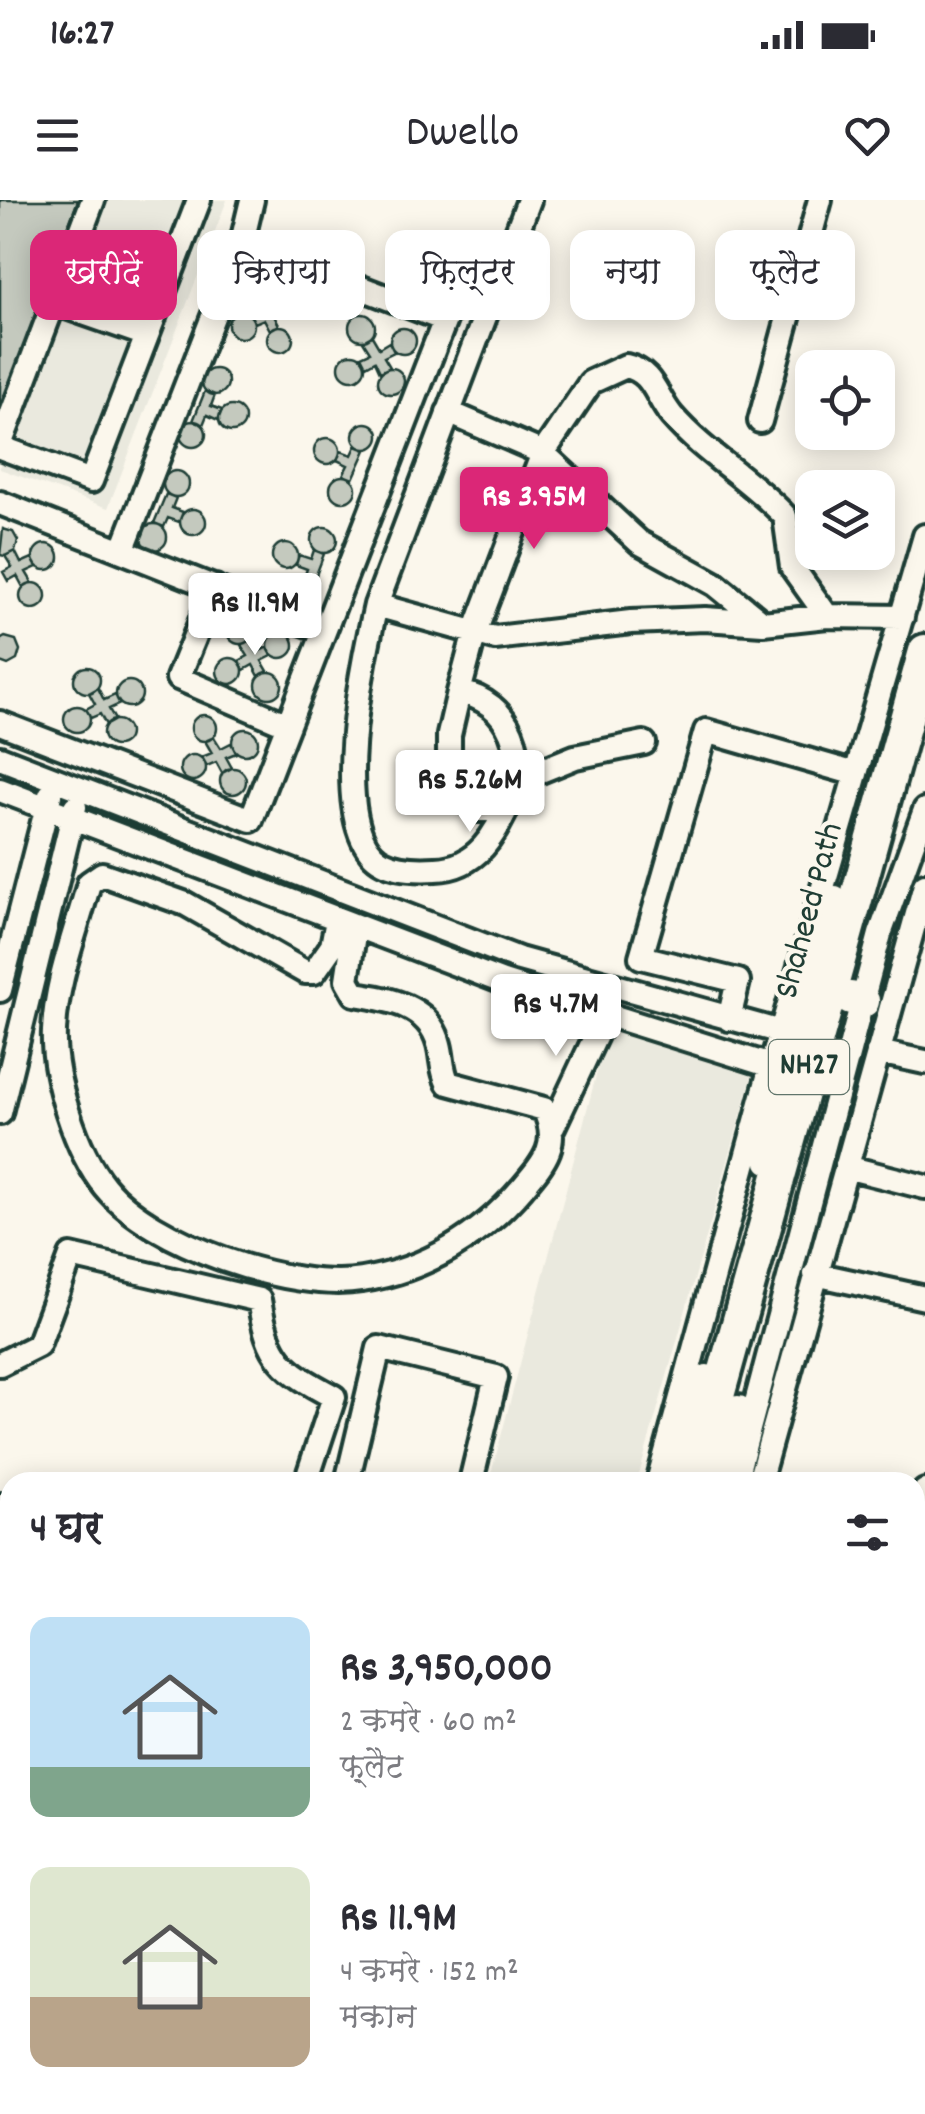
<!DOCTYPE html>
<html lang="hi">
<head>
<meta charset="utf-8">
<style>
  :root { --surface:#fff; --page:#f2f2f3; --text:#2b2b33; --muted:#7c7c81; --accent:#db2777 }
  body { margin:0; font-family:Dekko,"Playpen Sans Deva",sans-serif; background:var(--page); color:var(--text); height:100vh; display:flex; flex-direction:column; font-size:38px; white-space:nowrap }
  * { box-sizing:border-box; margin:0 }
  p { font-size:32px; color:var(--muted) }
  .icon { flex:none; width:55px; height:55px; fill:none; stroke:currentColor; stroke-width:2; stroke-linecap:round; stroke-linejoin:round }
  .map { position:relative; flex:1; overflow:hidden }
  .sheet { position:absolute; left:0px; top:1272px; width:925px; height:642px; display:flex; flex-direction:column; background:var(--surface); border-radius:30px 30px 0 0; box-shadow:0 5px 25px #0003 }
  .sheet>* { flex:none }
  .banner { position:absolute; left:30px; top:30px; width:865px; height:90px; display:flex; gap:20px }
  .buttons { position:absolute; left:795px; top:150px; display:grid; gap:20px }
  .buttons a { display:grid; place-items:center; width:100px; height:100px; border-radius:20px; background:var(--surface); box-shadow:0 5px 25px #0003; font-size:50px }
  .price { position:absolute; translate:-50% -85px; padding:0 22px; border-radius:10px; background:#fff; color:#222; font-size:32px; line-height:65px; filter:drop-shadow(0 2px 5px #0008) }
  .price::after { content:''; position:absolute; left:50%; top:60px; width:30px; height:22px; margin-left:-15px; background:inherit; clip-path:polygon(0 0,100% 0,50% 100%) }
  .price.on { background:var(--accent); color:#fff }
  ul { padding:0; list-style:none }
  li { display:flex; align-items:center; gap:30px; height:250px; padding:0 30px }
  li span { display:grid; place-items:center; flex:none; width:280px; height:200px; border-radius:20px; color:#555 }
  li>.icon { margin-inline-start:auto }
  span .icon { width:120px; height:120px; fill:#fffc; stroke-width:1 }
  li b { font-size:42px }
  h2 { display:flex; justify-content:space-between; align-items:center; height:120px; padding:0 30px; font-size:42px }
  .tag { padding:0 35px; border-radius:20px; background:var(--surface); box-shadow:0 5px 25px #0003; font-size:35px; line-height:90px }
  .tag.on { background:var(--accent); color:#fff }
  .status { display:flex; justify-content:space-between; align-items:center; height:70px; padding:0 50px; background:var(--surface); direction:ltr }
  .status svg { height:28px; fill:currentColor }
  header { display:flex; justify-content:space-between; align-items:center; height:130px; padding:0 30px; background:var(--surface); font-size:45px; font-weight:600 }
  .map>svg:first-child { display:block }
  .built { fill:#eae9de }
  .green { fill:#dbdcd1; stroke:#7d8c82; stroke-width:2.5 }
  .building { fill:#c4c9be; stroke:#1f3d34; stroke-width:2.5 }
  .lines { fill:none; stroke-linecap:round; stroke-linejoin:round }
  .minor-casing { stroke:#1f3d34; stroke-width:30 }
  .highway-casing { stroke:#1f3d34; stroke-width:40 }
  .minor { stroke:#fbf7ec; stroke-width:22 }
  .highway { stroke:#fbf7ec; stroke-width:32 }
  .labels { text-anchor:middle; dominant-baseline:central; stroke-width:9; stroke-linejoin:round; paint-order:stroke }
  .shield { fill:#fbf7ec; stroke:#61756b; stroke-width:2.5 }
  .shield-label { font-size:32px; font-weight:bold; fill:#1f3d34 }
  .street-label { font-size:35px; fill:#1f3d34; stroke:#fbf7ec }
</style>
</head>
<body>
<div class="status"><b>16:27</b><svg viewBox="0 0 49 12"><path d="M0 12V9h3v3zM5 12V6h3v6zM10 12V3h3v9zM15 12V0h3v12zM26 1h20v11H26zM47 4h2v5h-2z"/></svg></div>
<header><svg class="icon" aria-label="menu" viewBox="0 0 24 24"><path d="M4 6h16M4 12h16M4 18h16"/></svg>Dwello<svg class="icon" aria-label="heart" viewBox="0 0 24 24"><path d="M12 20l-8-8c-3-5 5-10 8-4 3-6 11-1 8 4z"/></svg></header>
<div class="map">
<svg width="925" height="1914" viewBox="0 0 925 1914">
  <rect width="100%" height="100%" fill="#fbf7ec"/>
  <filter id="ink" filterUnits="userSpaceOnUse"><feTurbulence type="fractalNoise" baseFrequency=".01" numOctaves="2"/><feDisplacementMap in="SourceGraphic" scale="20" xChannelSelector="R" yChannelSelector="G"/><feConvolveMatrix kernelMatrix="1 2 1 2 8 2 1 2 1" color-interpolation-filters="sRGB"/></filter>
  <g filter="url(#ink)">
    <path class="built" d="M82,0H227L108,308L0,269V222Z
      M608,830L752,876L637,1282H489Z
      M10,1621V1905H420L417,1914H0V1661Z"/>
    <path class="green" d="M588,1905H809L806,1914H585Z"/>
    <path class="building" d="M0,0H78L0,210Z
      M238 85a13 13 0 1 1 26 0a13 13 0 1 1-26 0Z
      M279 99a13 13 0 1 1 26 0a13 13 0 1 1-26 0Z
      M262,94L268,106L279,100L284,110L273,114L279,125L270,130L264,119L255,123L250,114L259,110L252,99Z
      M228 125a13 13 0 1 1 26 0a13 13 0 1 1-26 0Z
      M349 127a13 13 0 1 1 26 0a13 13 0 1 1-26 0Z
      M267 139a13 13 0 1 1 26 0a13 13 0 1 1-26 0Z
      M390 141a13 13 0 1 1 26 0a13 13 0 1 1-26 0Z
      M372,136L379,148L389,142L394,152L384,157L390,167L380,172L375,161L366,166L361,156L370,152L363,141Z
      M339 167a13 13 0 1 1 26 0a13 13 0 1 1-26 0Z
      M378 181a13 13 0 1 1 26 0a13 13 0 1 1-26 0Z
      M202 182a13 13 0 1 1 26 0a13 13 0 1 1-26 0Z
      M205,191L215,195L211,206L222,210L218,220L207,215L203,225L193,221Z
      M219 219a13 13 0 1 1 26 0a13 13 0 1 1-26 0Z
      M180 234a13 13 0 1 1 26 0a13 13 0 1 1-26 0Z
      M353 236a13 13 0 1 1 26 0a13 13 0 1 1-26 0Z
      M314 251a13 13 0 1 1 26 0a13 13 0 1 1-26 0Z
      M356,246L366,250L353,279L343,275L348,265L337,260L341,251L352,255Z
      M163 284a13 13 0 1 1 26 0a13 13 0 1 1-26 0Z
      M330 289a13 13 0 1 1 26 0a13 13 0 1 1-26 0Z
      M166,294L176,298L172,308L183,312L179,322L168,318L164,327L154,323Z
      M180 322a13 13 0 1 1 26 0a13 13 0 1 1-26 0Z
      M141 337a13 13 0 1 1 26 0a13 13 0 1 1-26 0Z
      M311 340a13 13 0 1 1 26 0a13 13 0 1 1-26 0Z
      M3,329L13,332L18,341L15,351L5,356L0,355Z
      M272 356a13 13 0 1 1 26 0a13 13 0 1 1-26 0Z
      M33 357a13 13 0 1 1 26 0a13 13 0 1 1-26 0Z
      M314,350L324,354L313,383L303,380L307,369L296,365L299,355L311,359Z
      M15,351L21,363L32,358L37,367L26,372L32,382L23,387L17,376L8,381L3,372L12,367L5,356Z
      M290 393a13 13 0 1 1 26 0a13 13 0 1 1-26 0Z
      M20 396a13 13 0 1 1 26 0a13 13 0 1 1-26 0Z
      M227 431a13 13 0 1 1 26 0a13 13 0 1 1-26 0Z
      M268 445a13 13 0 1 1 26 0a13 13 0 1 1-26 0Z
      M5,437L16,440L20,450L17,460L8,465L0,462V440Z
      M251,440L257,452L268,447L272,456L262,461L268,471L259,476L253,465L244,470L239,461L248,456L241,445Z
      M217 471a13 13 0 1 1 26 0a13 13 0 1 1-26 0Z
      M74 480a13 13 0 1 1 26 0a13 13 0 1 1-26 0Z
      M256 485a13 13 0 1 1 26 0a13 13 0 1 1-26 0Z
      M116 494a13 13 0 1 1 26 0a13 13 0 1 1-26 0Z
      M98,488L104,500L115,495L120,504L109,509L115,520L106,525L100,514L91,518L86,509L95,504L89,493Z
      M64 519a13 13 0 1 1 26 0a13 13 0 1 1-26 0Z
      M191 528a13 13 0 1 1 26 0a13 13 0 1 1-26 0Z
      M103 533a13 13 0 1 1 26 0a13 13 0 1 1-26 0Z
      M232 542a13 13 0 1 1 26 0a13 13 0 1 1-26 0Z
      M214,537L221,548L231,543L236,553L226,557L232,568L222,573L216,562L207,566L202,557L212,553L205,541Z
      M180 568a13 13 0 1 1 26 0a13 13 0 1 1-26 0Z
      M220 581a13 13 0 1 1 26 0a13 13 0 1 1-26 0Z"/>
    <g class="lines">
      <g class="minor-casing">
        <path id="minor" d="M242,42L252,0
          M55,103L147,135
          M448,212L543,253L639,342L715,384L763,423
          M760,221L820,0
          M0,245L93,0
          M0,247L91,281L199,0
          M0,303L122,351L242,42L445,120L251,620L0,523
          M122,351L324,431
          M215,387L178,478L288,525
          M376,405L495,438L631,422L705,419L763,423L827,416L902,417
          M459,492C512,502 528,555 510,601L494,610H478L460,598L449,576V535L459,492L475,432L543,253L591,182L626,166C654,172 655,196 672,216C705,254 750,279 785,316L792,367L827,416
          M0,558L519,759L781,832
          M518,580L575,557L644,543
          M0,590L503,782L771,866
          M510,601C496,634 477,668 436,669C420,670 398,670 383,662C325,633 364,457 376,405L529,0
          M337,720L332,746L314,772H305L186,704L102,674L89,683C76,732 56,781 54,831C52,876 76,952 105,987C151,1044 291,1092 362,1080C426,1070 481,1036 522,988C545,961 561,943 544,909L448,883C441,869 443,859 439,844C429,805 388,799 355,794L347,780L355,728
          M0,790L50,595
          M729,819L738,781L641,757L706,531L856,574
          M878,852L925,862
          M0,913L75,607
          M553,927L606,814
          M767,962L835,697
          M846,967L925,987
          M815,1074L925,1098
          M0,1164L38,1145L71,1056L259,1100C269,1160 282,1169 334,1197L306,1282
          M347,1282L379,1148L496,1177L471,1282
          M658,1282L771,866L925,336
          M676,1282L707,1176
          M735,1282L880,734L925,610
          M759,1282L925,685
          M0,1305L10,1322
          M915,1327L925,1291
          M915,1363L925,1365
          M0,1404L10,1406
          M0,1442L10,1444
          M915,1474L925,1477
          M915,1621L925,1578
          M915,1639L925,1641
          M241,1905L245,1914
          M434,1914L436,1905
          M488,1914L490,1905
          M552,1914L554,1905
          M829,1914L832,1905"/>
      </g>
      <g class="highway-casing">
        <path id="highway" d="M851,798L863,801
          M694,1282L925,451
          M718,1282L738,1212
          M509,1914L511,1905
          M533,1914L536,1905"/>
      </g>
      <use href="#minor" class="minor"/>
      <use href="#highway" class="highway"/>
    </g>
  </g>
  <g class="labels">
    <rect class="shield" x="769" y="840" width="80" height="54" rx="8"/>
    <g class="shield-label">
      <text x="809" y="867">NH27</text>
    </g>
    <g class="street-label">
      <text transform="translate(811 711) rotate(-75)">Shaheed Path</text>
    </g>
  </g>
</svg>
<div class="buttons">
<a><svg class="icon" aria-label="locate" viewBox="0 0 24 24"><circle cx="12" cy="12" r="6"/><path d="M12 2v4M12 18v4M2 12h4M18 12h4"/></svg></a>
<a><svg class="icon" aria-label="layers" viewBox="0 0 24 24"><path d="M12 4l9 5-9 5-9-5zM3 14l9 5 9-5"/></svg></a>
</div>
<b class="price on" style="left:534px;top:352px">Rs 3.95M</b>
<b class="price" style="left:255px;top:458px">Rs 11.9M</b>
<b class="price" style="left:470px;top:635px">Rs 5.26M</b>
<b class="price" style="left:556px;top:859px">Rs 4.7M</b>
<div class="banner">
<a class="tag on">खरीदें</a>
<a class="tag">किराया</a>
<a class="tag">फ़िल्टर</a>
<a class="tag">नया</a>
<a class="tag">फ़्लैट</a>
</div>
<section class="sheet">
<h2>4 घर<svg class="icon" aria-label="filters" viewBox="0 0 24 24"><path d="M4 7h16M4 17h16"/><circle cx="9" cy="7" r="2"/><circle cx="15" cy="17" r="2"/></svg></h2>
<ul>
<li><span style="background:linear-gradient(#bfe0f5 75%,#7fa58c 0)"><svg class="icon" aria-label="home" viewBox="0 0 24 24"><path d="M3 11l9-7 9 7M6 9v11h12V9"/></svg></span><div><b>Rs 3,950,000</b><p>2 कमरे · 60 m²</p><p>फ़्लैट</p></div></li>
<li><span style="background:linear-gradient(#dfe7d0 65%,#b9a48a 0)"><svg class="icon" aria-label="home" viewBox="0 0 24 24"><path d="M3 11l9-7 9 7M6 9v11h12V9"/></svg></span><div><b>Rs 11.9M</b><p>4 कमरे · 152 m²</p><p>मकान</p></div></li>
</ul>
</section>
</div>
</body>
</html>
